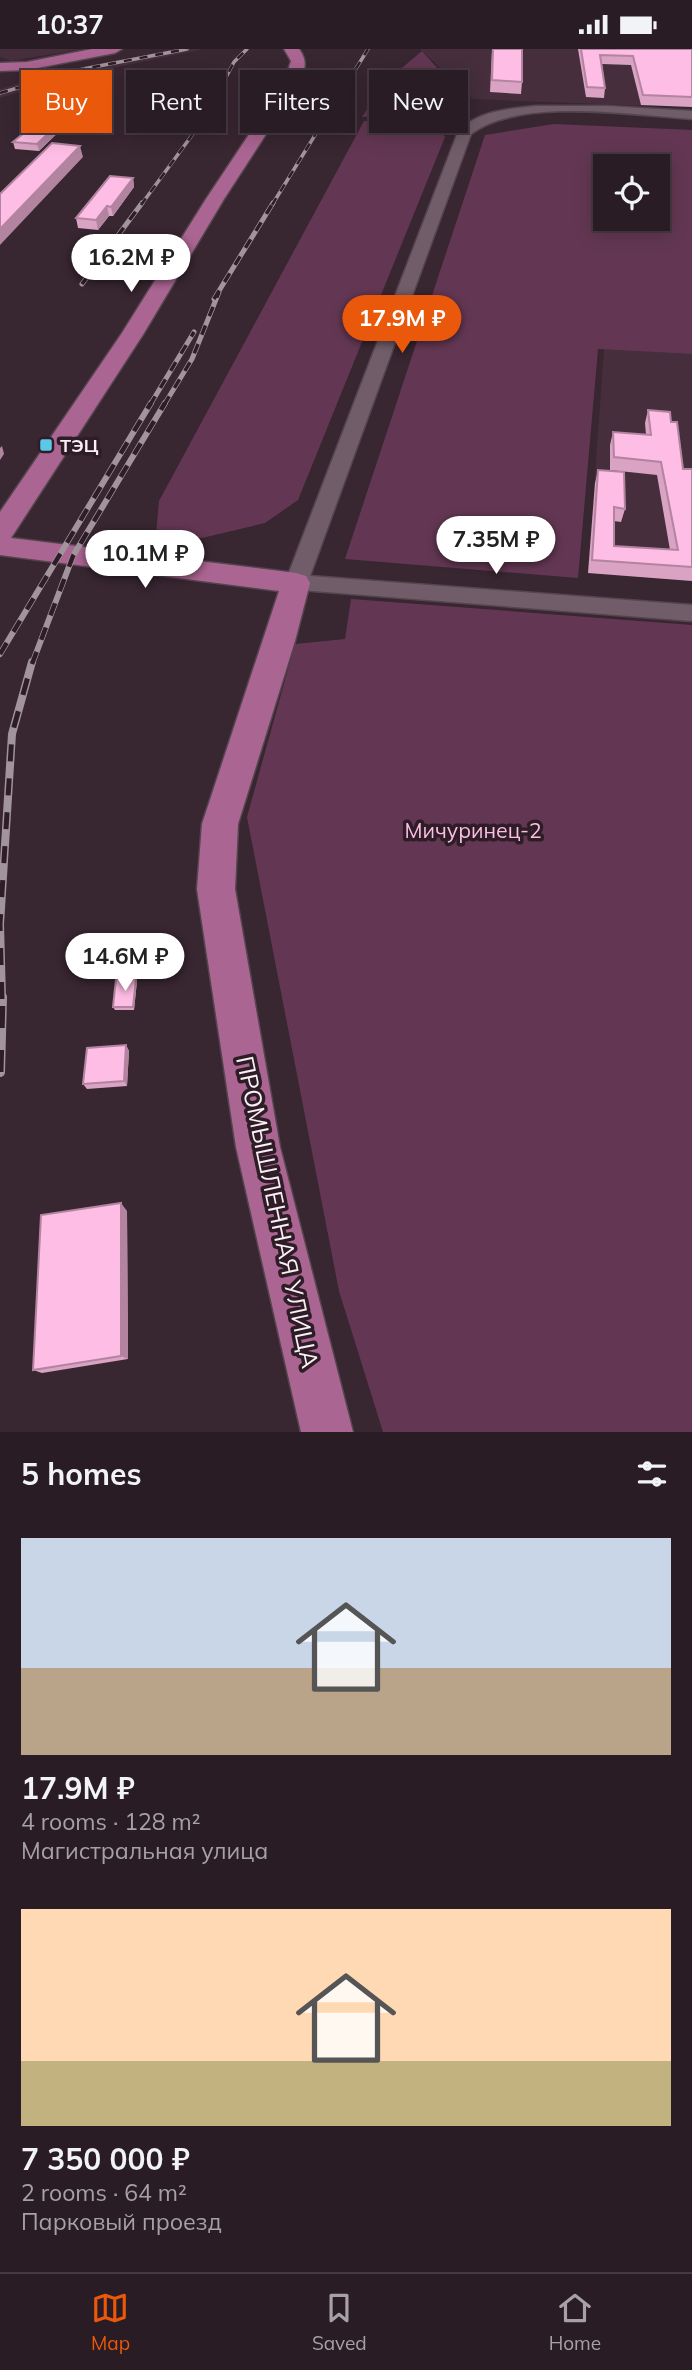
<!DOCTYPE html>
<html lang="en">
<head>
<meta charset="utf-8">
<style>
  :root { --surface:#2a1c25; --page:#32252d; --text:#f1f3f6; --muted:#a5a1a7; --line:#463a42; --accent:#ea580c }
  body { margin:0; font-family:Mulish,sans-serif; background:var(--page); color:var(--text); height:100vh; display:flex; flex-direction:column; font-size:26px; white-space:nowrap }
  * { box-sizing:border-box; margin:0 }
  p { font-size:23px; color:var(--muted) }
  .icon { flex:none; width:38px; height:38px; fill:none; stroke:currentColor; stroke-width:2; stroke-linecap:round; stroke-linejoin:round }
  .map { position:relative; height:1383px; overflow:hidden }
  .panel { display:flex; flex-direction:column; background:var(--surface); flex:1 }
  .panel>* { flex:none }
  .guide { position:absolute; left:21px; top:21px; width:651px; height:63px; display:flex; gap:14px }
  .fabs { position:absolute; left:593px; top:105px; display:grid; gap:14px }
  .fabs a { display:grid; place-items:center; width:77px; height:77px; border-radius:0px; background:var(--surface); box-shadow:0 4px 18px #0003,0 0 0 2px var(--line); font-size:35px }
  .price { position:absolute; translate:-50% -60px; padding:0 16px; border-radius:24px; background:#fff; color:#222; font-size:23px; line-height:46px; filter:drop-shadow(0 2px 4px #0008) }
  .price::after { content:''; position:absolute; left:50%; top:42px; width:21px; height:16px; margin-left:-10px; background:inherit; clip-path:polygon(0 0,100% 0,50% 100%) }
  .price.on { background:var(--accent); color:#fff }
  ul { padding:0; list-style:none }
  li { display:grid; align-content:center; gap:14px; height:371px; padding:0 21px }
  li span { display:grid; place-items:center; height:217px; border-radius:0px; color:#555 }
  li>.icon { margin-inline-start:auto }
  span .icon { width:126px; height:126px; fill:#fffc; stroke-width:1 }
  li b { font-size:30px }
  h2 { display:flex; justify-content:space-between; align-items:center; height:84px; padding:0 21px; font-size:30px }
  .chip { padding:0 24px; border-radius:0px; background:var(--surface); box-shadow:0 4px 18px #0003,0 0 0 2px var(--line); font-size:24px; line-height:63px }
  .chip.on { background:var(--accent); color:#fff }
  .status { display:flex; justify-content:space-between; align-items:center; height:49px; padding:0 35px; background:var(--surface); direction:ltr }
  .status svg { height:19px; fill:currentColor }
  .menu { display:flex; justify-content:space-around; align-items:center; height:98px; border-top:2px solid var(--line); background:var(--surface); font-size:19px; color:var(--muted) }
  .menu a { display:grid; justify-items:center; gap:4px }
  .menu .on { color:var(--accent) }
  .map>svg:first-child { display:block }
  .built { fill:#462e3c }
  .green { fill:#633753; fill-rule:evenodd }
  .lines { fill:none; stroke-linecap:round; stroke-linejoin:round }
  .minor-casing { stroke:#54454e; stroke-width:3 }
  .major-casing { stroke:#54454e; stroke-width:3 }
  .minor { fill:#715d69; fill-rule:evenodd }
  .major { fill:#ab6592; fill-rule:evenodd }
  .rail-far4-casing { stroke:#a2949c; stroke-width:3.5 }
  .rail-far3-casing { stroke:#a2949c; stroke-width:5 }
  .rail-far2-casing { stroke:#a2949c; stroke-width:6 }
  .rail-far1-casing { stroke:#a2949c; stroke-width:8 }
  .rail-casing { stroke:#a2949c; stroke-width:10 }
  .rail-far4 { stroke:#2e1d27; stroke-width:2.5; stroke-dasharray:8; stroke-linecap:butt }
  .rail-far3 { stroke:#2e1d27; stroke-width:3.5; stroke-dasharray:10; stroke-linecap:butt }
  .rail-far2 { stroke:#2e1d27; stroke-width:4.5; stroke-dasharray:13; stroke-linecap:butt }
  .rail-far1 { stroke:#2e1d27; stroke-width:5; stroke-dasharray:17; stroke-linecap:butt }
  .rail { stroke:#2e1d27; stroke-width:7; stroke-dasharray:22; stroke-linecap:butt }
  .wall { fill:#daa3c4 }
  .shaded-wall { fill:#b284a0 }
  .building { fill:#febde4; stroke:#b284a0; stroke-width:2 }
  .poi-dot { fill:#5dc7e8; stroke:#2e1d27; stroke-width:2.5 }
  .labels { text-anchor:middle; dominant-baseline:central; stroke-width:7; stroke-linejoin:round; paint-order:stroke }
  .far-poi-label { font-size:18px; font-weight:bold; fill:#fbeff6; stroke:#2e1d27; text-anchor:start }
  .park-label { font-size:21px; fill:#fcbee3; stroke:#2e1d27 }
  .near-street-label { font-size:24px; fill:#fbeff6; stroke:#2e1d27 }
</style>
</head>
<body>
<div class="status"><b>10:37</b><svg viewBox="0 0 49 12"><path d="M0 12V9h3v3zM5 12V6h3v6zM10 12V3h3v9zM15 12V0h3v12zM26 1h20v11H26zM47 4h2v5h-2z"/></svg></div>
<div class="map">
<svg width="692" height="1383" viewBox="0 0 692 1383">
  <rect width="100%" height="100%" fill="#382631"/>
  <path class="built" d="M0,0H83L11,12L0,8Z
    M182,0H204L69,28L0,49V40L40,28Z
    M420,0H651L649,57L473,50Z
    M604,300L692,305V532L588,524Z"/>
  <path class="green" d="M422,2L466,51L431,49L429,64L362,68L384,34Z
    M433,69L445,88L298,451L265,474L202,489L156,486L159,452L364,72Z
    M554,75L692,81V305L598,300L578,529L345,510L485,86ZM606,117H658V170H606Z
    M351,550L692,576V1383H383L339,1242L247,768L295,595L345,590Z"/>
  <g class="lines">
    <g class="minor-casing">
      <path id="minor" d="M536,57H606L692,62V70C632,66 520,48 471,85L310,527L692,556V572L288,540L285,534L458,83C478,61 509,60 536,57Z"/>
    </g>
    <g class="major-casing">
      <path id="major" d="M92,0H122L115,4L27,21L0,22V14L27,13Z
        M284,0H299C308,12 305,20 300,33L224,150L144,284L11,489L296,524L306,527L310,534L295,592L238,775L235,840L280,1098L353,1383H301L236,1098L197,840L202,775L279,542L0,506V463L122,284L206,150L284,33L291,12Z"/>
    </g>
    <use href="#minor" class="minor"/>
    <use href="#major" class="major"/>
    <g class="rail-far4-casing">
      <path id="rail-far4" d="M0,44L83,20L187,0
        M141,156L206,67L234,13L247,0
        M272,156L368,0"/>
    </g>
    <g class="rail-far3-casing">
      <path id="rail-far3" d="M82,235L142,154
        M214,250L273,154
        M150,356L194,283
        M164,356L192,310L219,243"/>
    </g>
    <g class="rail-far2-casing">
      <path id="rail-far2" d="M0,605L151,354
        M32,615L73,507L165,354"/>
    </g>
    <g class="rail-far1-casing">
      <path id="rail-far1" d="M2,950L0,875L12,685L32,613"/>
    </g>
    <g class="rail-casing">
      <path id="rail" d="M0,1023L2,948"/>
    </g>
    <use href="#rail-far4" class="rail-far4"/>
    <use href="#rail-far3" class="rail-far3"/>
    <use href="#rail-far2" class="rail-far2"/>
    <use href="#rail-far1" class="rail-far1"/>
    <use href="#rail" class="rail"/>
  </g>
  <path class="wall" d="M492,0H522V33L521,45L490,43Z
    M578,0H692V58L641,56L631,16L602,15L605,39L604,49L586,48Z
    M101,35L102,41L39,102L15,100L13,93L52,61L27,46L26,39L76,41Z
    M133,129L134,138L113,167H109L98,181L78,179L76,169Z
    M648,361L671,373L683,420H692V532L588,524L595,434L598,421L625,460L621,473L614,472V497L670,501L657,426L610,421V396L613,383L646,386L645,374Z
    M136,929L137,932L134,961H115L113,958Z
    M126,996L129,1002L127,1037L87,1040L83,1035Z
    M127,1162L128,1310L42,1324L33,1321Z"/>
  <path class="shaded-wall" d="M101,35L102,41L39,102L37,95Z
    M80,97L83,108L0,196V180Z
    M133,129L134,138L113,167L111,158Z
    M107,157L109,167L98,181L96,171Z
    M2,397L4,405L0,411V399Z
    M136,929L137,932L134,961L133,958Z
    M126,996L129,1002L127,1037L124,1032Z
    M121,1154L127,1162L128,1310L121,1307Z"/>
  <path class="building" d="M493,0H522V33L492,31Z
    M581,0H692V48L643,46L633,7L600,6L605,39L587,38Z
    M93,27L101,35L37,95L13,93L57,57L26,39L57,31L76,41Z
    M52,94L80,97L0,180V145Z
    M110,127L133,129L111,158L107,157L96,171L76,169Z
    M648,361L670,363L671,373H677L683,420H692V518L592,511L598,421L624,423L625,460L614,458V497L678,501L661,413L614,408L613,383L651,386Z
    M136,929L133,958H113L116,930Z
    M126,996L124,1032L83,1035L87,999Z
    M121,1154V1307L33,1321L41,1166Z"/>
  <rect class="poi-dot" x="39" y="389" width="14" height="14" rx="3.5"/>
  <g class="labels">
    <g class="far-poi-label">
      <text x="60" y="396">ТЭЦ</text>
    </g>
    <g class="park-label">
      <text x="473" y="781">Мичуринец-2</text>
    </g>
    <g class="near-street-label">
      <text transform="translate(278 1163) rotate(78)">ПРОМЫШЛЕННАЯ УЛИЦА</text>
    </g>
  </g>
</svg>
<div class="fabs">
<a><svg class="icon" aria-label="locate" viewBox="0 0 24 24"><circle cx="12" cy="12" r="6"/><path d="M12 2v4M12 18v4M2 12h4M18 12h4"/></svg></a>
</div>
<b class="price" style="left:131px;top:245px">16.2M ₽</b>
<b class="price on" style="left:402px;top:306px">17.9M ₽</b>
<b class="price" style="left:496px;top:527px">7.35M ₽</b>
<b class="price" style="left:145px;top:541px">10.1M ₽</b>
<b class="price" style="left:125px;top:944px">14.6M ₽</b>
<div class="guide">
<a class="chip on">Buy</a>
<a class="chip">Rent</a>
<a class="chip">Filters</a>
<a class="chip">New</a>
</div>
</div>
<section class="panel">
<h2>5 homes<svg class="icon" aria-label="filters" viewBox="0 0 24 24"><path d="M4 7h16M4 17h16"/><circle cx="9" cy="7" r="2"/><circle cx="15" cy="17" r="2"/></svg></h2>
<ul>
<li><span style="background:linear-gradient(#c9d6e8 60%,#b9a48a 0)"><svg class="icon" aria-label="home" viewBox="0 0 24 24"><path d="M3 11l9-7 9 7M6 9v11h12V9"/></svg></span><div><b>17.9M ₽</b><p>4 rooms · 128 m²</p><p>Магистральная улица</p></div></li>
<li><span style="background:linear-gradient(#ffd9b3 70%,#c2b280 0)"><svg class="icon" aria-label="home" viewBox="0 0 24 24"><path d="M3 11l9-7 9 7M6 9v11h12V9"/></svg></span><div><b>7 350 000 ₽</b><p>2 rooms · 64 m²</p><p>Парковый проезд</p></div></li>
</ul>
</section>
<nav class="menu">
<a class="on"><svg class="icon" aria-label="map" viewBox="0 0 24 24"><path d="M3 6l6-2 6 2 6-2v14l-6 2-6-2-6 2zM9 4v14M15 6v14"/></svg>Map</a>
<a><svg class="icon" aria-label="saved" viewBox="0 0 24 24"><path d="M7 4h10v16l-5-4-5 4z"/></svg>Saved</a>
<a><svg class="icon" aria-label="home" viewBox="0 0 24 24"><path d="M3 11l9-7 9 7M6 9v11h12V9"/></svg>Home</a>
</nav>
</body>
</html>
